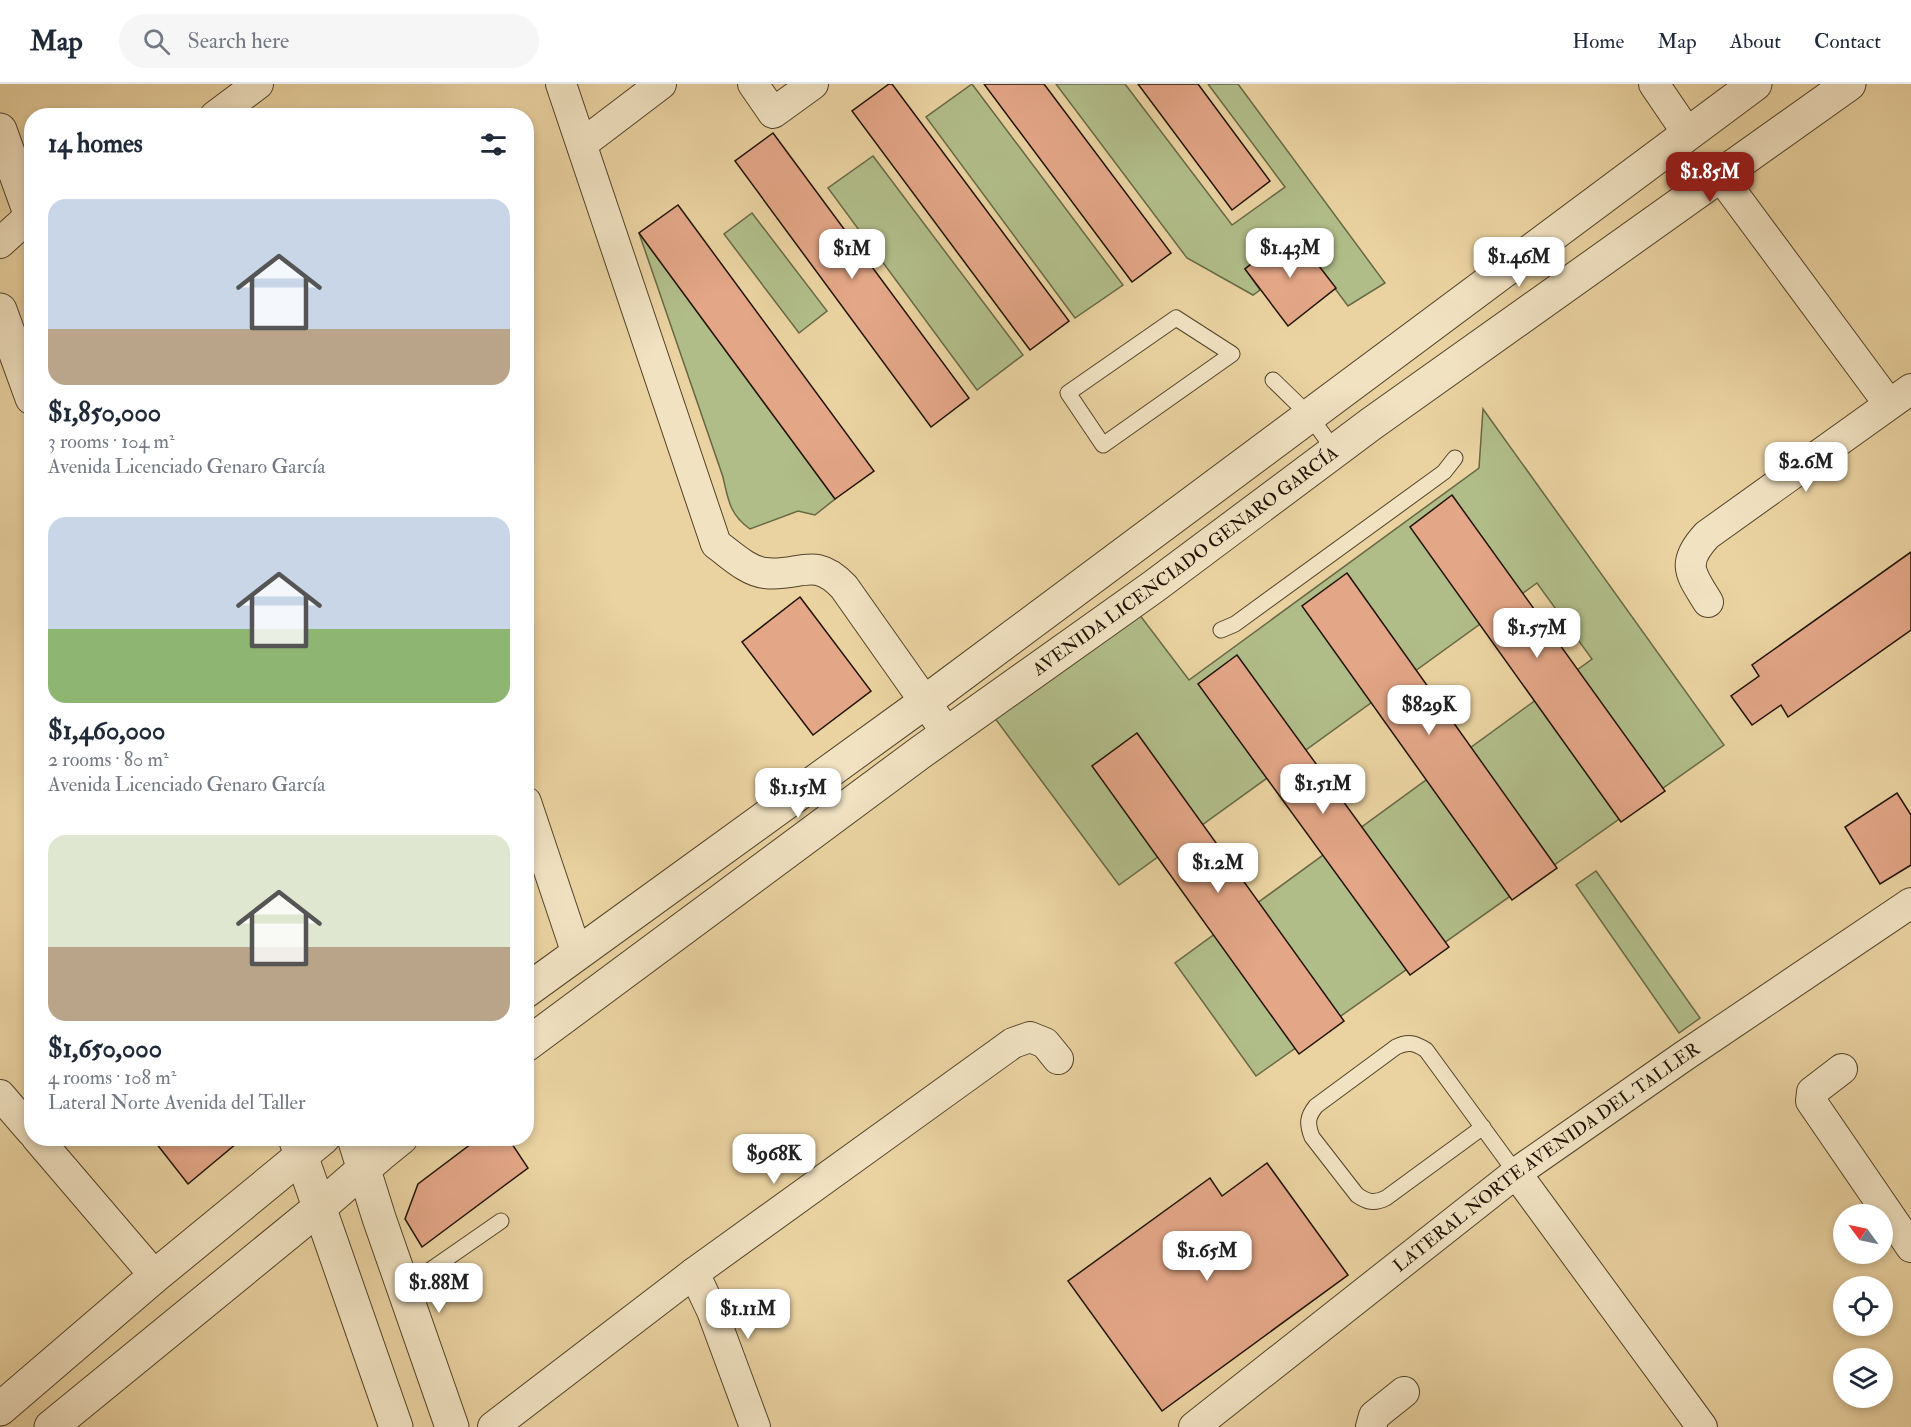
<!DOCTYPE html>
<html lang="en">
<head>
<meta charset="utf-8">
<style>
  :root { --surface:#fff; --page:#f6f6f7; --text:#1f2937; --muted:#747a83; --line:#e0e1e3; --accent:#8f2418 }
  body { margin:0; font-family:"IM FELL Double Pica",serif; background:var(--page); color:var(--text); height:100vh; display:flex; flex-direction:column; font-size:22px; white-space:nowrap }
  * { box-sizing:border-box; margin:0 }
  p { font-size:20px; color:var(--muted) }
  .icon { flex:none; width:33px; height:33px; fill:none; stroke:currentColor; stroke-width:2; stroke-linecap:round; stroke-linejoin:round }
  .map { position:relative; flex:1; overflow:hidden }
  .details { position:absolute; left:24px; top:24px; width:510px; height:1038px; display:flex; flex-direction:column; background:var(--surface); border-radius:24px; box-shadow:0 3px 9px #0003 }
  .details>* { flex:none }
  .needle { width:39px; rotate:303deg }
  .buttons { position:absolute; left:1833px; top:1120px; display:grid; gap:12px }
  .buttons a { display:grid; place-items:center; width:60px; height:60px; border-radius:50%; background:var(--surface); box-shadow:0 3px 9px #0003; font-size:30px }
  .price { position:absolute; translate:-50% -51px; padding:0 14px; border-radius:12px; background:#fff; color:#222; font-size:20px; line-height:39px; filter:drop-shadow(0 2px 3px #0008) }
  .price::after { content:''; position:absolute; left:50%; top:36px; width:18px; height:14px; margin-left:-9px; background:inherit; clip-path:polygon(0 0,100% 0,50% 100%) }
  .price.current { background:var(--accent); color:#fff }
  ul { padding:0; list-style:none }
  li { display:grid; align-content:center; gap:12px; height:318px; padding:0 24px }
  li span { display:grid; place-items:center; height:186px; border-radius:18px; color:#555 }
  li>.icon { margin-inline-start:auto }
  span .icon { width:108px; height:108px; fill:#fffc; stroke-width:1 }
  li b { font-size:26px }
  h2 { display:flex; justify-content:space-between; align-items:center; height:72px; padding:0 24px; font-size:26px }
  header { display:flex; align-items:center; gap:36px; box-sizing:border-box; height:84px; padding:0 30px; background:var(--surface); border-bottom:2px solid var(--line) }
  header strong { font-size:28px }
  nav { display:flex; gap:33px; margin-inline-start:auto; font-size:21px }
  .search { width:420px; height:54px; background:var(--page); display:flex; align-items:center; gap:15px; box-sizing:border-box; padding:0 21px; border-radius:33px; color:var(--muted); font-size:22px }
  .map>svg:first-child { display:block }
  .green { fill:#b1bd89; stroke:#686845; stroke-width:1.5 }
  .building { fill:#e3a687; stroke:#201301; stroke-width:1.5 }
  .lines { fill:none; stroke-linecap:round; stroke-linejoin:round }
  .service-casing { stroke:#524329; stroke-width:17 }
  .minor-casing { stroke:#524329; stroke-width:32 }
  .tertiary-casing { stroke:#524329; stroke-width:35 }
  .service { stroke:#f1e2c2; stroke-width:15 }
  .minor { stroke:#f1e2c2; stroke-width:30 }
  .tertiary { stroke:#f1e2c2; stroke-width:33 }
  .labels { text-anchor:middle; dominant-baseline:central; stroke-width:5; stroke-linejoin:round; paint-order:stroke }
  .street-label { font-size:18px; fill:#201301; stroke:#f1e2c2 }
</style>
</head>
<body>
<header>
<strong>Map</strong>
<div class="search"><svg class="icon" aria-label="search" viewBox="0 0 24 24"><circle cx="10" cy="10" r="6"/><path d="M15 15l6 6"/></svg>Search here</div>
<nav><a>Home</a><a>Map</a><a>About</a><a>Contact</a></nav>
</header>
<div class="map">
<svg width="1911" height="1343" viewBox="0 0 1911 1343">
  <rect width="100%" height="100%" fill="#ead2a1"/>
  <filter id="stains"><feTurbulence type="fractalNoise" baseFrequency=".00333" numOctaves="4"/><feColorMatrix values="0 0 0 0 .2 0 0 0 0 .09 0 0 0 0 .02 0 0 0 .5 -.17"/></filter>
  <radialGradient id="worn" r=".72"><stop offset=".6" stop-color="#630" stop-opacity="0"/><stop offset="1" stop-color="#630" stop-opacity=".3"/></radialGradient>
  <path class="green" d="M972,0L1123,201L1075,234L926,33Z
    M1056,0H1125L1232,141L1285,103L1208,0H1238L1385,199L1348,222L1292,147L1245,185L1260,206L1253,211L1187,174Z
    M873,72L1023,271L977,306L828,104Z
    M752,129L827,227L799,249L724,150Z
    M639,149L835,415L815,431L798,427L750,445C730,431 728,416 723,393Z
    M1483,325L1724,661L1256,992L1175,879L1592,575L1537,499L1119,801L994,633L1136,526L1189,596L1479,384Z
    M1596,787L1700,934L1679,949L1576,801Z"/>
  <path class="building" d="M889,0H892L1069,237L1030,266L852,27Z
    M984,0H1044L1171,169L1132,198Z
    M1138,0H1198L1270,97L1232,126Z
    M773,49L969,314L931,343L735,77Z
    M678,121L874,387L835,415L639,149Z
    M1292,147L1336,204L1288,242L1245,185Z
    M1452,411L1665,707L1621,738L1410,443Z
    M1911,468V546L1788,633L1781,621L1752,641L1731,612L1759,592L1752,581Z
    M1347,489L1557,784L1512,816L1302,522Z
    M800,513L871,607L813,651L742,558Z
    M1237,571L1449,863L1410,891L1198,600Z
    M1137,649L1344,937L1299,970L1092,682Z
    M1897,709L1911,731V781L1880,800L1845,743Z
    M152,1054H243L188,1100Z
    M479,1054H508L528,1084L422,1163L405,1135L418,1100Z
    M1267,1079L1348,1191L1162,1327L1068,1197L1210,1094L1222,1112Z"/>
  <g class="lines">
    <g class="service-casing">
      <path id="service" d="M1176,234L1232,270L1103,361L1068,309Z
        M1273,296L1309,331L1335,367
        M1221,546L1235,540L1444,388L1455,374
        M1483,1043L1386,1114C1374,1120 1367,1118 1357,1111L1312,1053C1307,1040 1307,1033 1316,1022L1396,963C1408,957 1415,959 1426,966L1516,1089
        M403,1205L501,1137"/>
    </g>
    <g class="minor-casing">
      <g id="minor">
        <path d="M561,0L716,460C730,470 747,487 765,489C800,493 814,471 844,503L947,649"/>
        <path d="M753,0L773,29L813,0"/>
        <path d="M1654,0L1688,50"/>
        <path d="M215,32L258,0"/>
        <path d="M582,60L661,0"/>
        <path d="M1721,93L1889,320"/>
        <path d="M0,159L32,130"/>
        <path d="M1708,518C1691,490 1680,480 1707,451L1911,305"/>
        <path d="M526,718L577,870"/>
        <path d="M1842,985L1812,1008L1811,1017L1911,1163"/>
        <path d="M0,1011L32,1048"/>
        <path d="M37,1054L155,1192"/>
        <path d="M1516,1089L1702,1343"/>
        <path d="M694,1189L712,1227L755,1343"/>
        <path d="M493,1343L694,1189L1013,959L1030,953L1045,959L1058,975"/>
        <path id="s1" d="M1194,1343L1516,1089L1684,972L1911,819"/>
        <path d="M1371,1343L1374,1332L1404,1308"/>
      </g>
    </g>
    <g class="tertiary-casing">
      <g id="tertiary">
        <path d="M0,46L32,135"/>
        <path d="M0,226L32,314"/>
        <path d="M526,907L925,618L1755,0"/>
        <path id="s2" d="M526,961L921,668L1153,503L1371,340L1849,0"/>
        <path d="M295,1054L396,1343"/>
        <path d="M354,1054L379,1134L452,1343"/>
        <path d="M0,1325L155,1192L323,1054"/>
        <path d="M51,1343L320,1123L380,1071L401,1054"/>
      </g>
    </g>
    <use href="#service" class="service"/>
    <use href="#minor" class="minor"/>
    <use href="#tertiary" class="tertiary"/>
  </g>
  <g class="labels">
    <g class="street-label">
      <text stroke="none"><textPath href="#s2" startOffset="818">AVENIDA LICENCIADO GENARO GARCÍA</textPath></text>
      <text stroke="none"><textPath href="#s1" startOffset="444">LATERAL NORTE AVENIDA DEL TALLER</textPath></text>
    </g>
  </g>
  <rect width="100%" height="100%" filter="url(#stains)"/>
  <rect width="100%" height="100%" fill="url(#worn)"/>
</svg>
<div class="buttons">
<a><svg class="needle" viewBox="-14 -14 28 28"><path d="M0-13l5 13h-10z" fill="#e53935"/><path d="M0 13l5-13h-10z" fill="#747a83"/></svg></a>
<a><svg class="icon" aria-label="locate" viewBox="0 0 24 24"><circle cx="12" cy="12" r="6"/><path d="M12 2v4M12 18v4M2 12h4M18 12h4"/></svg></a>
<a><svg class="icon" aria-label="layers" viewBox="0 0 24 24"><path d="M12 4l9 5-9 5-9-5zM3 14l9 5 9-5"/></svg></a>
</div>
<b class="price current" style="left:1710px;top:119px">$1.85M</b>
<b class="price" style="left:1290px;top:195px">$1.43M</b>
<b class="price" style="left:852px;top:196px">$1M</b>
<b class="price" style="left:1519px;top:204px">$1.46M</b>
<b class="price" style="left:1806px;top:409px">$2.6M</b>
<b class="price" style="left:1537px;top:575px">$1.57M</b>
<b class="price" style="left:1429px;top:652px">$829K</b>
<b class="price" style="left:1323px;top:731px">$1.51M</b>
<b class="price" style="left:798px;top:735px">$1.15M</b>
<b class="price" style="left:1218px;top:810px">$1.2M</b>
<b class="price" style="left:774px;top:1101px">$968K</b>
<b class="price" style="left:1207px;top:1198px">$1.65M</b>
<b class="price" style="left:439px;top:1230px">$1.88M</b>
<b class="price" style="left:748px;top:1256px">$1.11M</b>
<section class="details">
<h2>14 homes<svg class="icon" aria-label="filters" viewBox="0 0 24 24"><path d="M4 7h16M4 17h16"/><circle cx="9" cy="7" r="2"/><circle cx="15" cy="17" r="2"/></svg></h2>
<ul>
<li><span style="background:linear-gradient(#c9d6e8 70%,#b9a48a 0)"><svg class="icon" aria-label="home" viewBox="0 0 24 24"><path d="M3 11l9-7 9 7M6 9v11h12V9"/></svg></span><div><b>$1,850,000</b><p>3 rooms · 104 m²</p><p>Avenida Licenciado Genaro García</p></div></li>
<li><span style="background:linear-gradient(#c9d6e8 60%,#8fb573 0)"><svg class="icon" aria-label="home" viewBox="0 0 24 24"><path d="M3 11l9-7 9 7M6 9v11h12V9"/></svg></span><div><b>$1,460,000</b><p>2 rooms · 80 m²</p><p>Avenida Licenciado Genaro García</p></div></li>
<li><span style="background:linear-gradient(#dfe7d0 60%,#b9a48a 0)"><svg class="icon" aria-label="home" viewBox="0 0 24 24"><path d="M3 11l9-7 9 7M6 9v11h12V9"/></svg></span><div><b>$1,650,000</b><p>4 rooms · 108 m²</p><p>Lateral Norte Avenida del Taller</p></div></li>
</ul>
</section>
</div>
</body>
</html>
